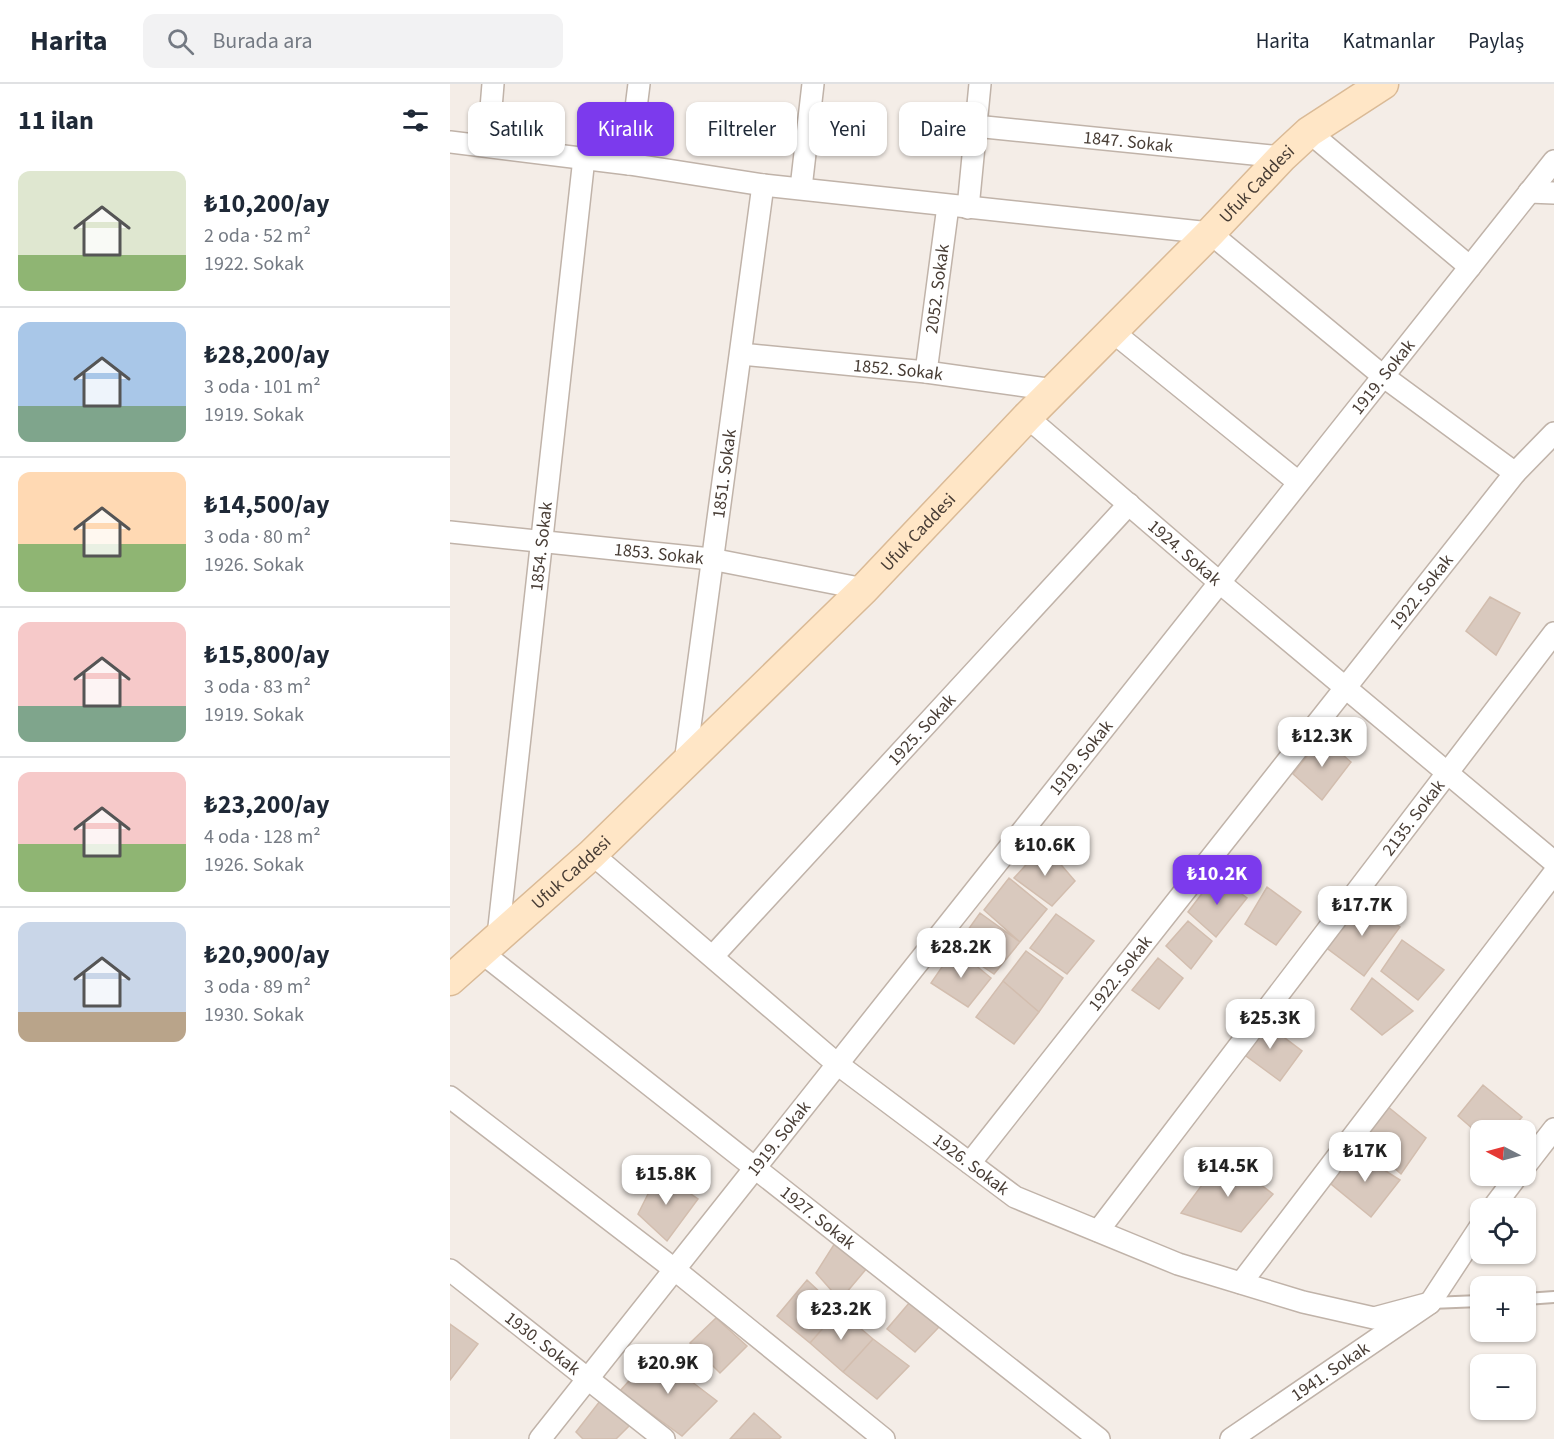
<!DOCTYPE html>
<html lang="tr">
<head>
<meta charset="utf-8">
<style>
  :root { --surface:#fff; --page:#f2f2f3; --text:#1f2937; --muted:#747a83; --line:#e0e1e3; --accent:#7c3aed }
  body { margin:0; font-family:"Source Sans 3",sans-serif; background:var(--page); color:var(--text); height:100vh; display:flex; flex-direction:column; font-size:22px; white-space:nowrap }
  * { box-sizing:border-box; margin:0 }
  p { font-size:20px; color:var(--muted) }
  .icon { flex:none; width:33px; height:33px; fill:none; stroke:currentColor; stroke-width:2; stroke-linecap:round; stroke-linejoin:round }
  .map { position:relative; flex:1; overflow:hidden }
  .panel { display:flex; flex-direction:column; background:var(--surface); width:450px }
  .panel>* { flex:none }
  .hud { position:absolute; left:18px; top:18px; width:570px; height:54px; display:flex; gap:12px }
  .needle { width:39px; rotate:276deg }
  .tools { position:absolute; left:1020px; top:1036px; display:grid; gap:12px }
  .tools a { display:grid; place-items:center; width:66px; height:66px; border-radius:12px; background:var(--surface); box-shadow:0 2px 4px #0004; font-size:30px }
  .price { position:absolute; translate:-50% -51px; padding:0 14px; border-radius:12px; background:#fff; color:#222; font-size:20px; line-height:39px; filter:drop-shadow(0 2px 3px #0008) }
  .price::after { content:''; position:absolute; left:50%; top:36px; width:18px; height:14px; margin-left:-9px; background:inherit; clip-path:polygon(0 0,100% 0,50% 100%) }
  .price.active { background:var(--accent); color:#fff }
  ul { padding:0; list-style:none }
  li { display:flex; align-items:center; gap:18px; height:150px; padding:0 18px }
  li+li { border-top:2px solid var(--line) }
  li span { display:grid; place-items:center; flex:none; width:168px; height:120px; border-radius:12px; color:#555 }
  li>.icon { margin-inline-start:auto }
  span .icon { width:72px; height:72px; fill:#fffc; stroke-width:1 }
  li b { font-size:26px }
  h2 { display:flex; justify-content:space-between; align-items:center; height:72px; padding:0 18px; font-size:26px }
  .pill { padding:0 21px; border-radius:12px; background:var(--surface); box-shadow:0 2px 4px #0004; font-size:21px; line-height:54px }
  .pill.active { background:var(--accent); color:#fff }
  header { display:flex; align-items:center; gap:36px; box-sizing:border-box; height:84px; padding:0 30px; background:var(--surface); border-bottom:2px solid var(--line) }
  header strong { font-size:28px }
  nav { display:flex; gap:33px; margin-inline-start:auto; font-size:21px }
  .search { width:420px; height:54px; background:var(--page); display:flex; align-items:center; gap:15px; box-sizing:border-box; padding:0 21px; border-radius:12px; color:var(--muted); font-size:22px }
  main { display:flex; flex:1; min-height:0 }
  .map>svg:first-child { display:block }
  .building { fill:#d9c9be; stroke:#d2bdae; stroke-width:1.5 }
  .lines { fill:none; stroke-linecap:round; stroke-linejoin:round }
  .service-casing { stroke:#c0b3a9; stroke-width:14 }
  .minor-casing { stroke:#c0b3a9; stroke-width:24 }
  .secondary-casing { stroke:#daba96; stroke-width:33 }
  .service { stroke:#fff; stroke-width:10 }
  .minor { stroke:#fff; stroke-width:21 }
  .secondary { stroke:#ffe6c6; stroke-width:30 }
  .labels { text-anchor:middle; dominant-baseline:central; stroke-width:6; stroke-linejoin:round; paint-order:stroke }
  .street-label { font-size:18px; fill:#483d35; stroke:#fff }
</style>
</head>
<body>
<header>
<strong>Harita</strong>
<div class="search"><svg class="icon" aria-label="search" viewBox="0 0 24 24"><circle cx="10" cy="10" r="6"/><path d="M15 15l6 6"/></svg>Burada ara</div>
<nav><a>Harita</a><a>Katmanlar</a><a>Paylaş</a></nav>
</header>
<main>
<section class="panel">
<h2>11 ilan<svg class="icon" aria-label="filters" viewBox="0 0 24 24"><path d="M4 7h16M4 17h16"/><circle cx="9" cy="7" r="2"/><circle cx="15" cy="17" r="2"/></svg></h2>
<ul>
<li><span style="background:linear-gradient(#dfe7d0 70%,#8fb573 0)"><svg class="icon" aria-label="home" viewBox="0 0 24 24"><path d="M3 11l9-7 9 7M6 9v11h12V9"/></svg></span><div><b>₺10,200/ay</b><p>2 oda · 52 m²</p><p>1922. Sokak</p></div></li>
<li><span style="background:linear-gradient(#a9c7e8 70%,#7fa58c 0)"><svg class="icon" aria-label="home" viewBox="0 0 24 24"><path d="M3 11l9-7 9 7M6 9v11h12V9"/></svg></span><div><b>₺28,200/ay</b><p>3 oda · 101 m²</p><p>1919. Sokak</p></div></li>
<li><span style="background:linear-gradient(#ffd9b3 60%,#8fb573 0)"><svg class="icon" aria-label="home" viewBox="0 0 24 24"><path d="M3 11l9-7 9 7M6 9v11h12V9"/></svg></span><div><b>₺14,500/ay</b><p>3 oda · 80 m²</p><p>1926. Sokak</p></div></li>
<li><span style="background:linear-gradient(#f6c9c9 70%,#7fa58c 0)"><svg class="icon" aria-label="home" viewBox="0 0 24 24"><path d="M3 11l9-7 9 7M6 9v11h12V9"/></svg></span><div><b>₺15,800/ay</b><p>3 oda · 83 m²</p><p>1919. Sokak</p></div></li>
<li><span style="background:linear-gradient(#f6c9c9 60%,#8fb573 0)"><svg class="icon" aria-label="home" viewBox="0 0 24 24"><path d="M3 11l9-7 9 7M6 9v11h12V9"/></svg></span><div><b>₺23,200/ay</b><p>4 oda · 128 m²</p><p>1926. Sokak</p></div></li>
<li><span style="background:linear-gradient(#c9d6e8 75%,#b9a48a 0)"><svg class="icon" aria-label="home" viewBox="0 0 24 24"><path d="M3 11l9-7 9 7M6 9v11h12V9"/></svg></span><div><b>₺20,900/ay</b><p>3 oda · 89 m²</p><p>1930. Sokak</p></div></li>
</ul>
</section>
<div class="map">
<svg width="1104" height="1355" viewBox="0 0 1104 1355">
  <rect width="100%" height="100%" fill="#f4ede7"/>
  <path class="building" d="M1040,513L1070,529L1046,571L1016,547Z
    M872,653L901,678L872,716L843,690Z
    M594,761L625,797L602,822L564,794Z
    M766,791L797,814L766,853L738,828Z
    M559,794L597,825L570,858L534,826Z
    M817,803L851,828L826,861L795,840Z
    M911,815L950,843L914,892L874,862Z
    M530,829L570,858L544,890L505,864Z
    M606,830L644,857L617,890L580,864Z
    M738,837L762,857L741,885L716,862Z
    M952,856L994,886L968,916L931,887Z
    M505,864L541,894L518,923L481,899Z
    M576,867L613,894L589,928L553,897Z
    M708,874L733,894L709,925L682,906Z
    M922,894L963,927L932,951L901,925Z
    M553,897L589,928L564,960L526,933Z
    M811,936L852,967L830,997L788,966Z
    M1033,1001L1072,1033L1060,1047H1030V1051L1008,1032Z
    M937,1022L976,1054L951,1090L912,1056Z
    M904,1067L950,1096L921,1133L881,1100Z
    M777,1075L823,1110L791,1148L731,1129L758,1093Z
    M209,1088L248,1115L217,1157L188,1130Z
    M390,1151L423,1177L390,1216L366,1189Z
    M357,1196L389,1226L360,1259L327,1232Z
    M466,1211L490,1242L465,1268L437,1245Z
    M389,1226L423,1255L393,1288L360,1259Z
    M266,1234L297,1262L270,1289L240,1259Z
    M0,1240L28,1260L0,1296Z
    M423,1255L459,1282L427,1315L393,1288Z
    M204,1269L267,1317L232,1352L170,1307Z
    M150,1317L182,1339L166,1355H133L126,1348Z
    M304,1329L331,1353L329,1355H280Z"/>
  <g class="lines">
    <g class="service-casing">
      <path id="service" d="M1076,1215L1104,1213
        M981,1219L1030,1217"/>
    </g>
    <g class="minor-casing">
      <g id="minor">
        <path id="s1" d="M525,42L832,73"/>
        <path d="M859,48L1020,183"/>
        <path d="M0,58L179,80L313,101L760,149L933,292L1065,389L1104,349"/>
        <path d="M38,61L43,0"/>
        <path d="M179,80L189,0"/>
        <path d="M351,104L363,0"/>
        <path d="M1079,108L1104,109"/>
        <path d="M518,124L530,0"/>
        <path d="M663,248L848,398"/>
        <path id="s2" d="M291,270L476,288L604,306"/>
        <path id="s3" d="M476,288L498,122"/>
        <path id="s4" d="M577,333L769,498L1104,778"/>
        <path id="s5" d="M0,448L261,475L414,505"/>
        <path id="s6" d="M235,679L313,101"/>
        <path id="s7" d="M142,770L386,979L565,1113L728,1180L853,1218L924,1234L980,1219"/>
        <path id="s8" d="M48,852L134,74"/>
        <path id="s9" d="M31,868L649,1355"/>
        <path id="s10" d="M263,872L679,420"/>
        <path d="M0,1013L224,1185L434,1355"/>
        <path id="s11" d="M520,1079L1065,389"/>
        <path d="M1076,1081L1104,1045"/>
        <path d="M1042,1125L1067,1092"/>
        <path id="s12" d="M648,1147L1104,549"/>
        <path id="s13" d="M0,1186L214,1355"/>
        <path d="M791,1199L1104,789"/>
        <path id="s14" d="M90,1355L1104,77"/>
        <path id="s15" d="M781,1355L980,1219L1030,1143"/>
      </g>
    </g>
    <g class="secondary-casing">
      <g id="secondary">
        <path id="s16" d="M0,896L142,770L414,505L577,333L760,149L832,73L859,48L933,0"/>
      </g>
    </g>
    <use href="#service" class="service"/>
    <use href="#minor" class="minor"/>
    <use href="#secondary" class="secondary"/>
  </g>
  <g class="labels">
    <g class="street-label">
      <text stroke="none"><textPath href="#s1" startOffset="154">1847. Sokak</textPath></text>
      <text stroke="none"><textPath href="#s16" startOffset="1134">Ufuk Caddesi</textPath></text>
      <text stroke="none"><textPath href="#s3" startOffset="84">2052. Sokak</textPath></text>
      <text stroke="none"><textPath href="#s2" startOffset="158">1852. Sokak</textPath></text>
      <text stroke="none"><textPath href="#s14" startOffset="1356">1919. Sokak</textPath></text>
      <text stroke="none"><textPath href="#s6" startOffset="292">1851. Sokak</textPath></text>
      <text stroke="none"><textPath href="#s16" startOffset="648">Ufuk Caddesi</textPath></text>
      <text stroke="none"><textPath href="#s8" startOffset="392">1854. Sokak</textPath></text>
      <text stroke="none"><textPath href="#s4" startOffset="208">1924. Sokak</textPath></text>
      <text stroke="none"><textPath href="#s5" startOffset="210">1853. Sokak</textPath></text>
      <text stroke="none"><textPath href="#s11" startOffset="728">1922. Sokak</textPath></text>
      <text stroke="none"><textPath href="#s10" startOffset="308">1925. Sokak</textPath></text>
      <text stroke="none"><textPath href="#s14" startOffset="870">1919. Sokak</textPath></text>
      <text stroke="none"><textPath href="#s12" startOffset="520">2135. Sokak</textPath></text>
      <text stroke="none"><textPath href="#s16" startOffset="162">Ufuk Caddesi</textPath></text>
      <text stroke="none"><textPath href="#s11" startOffset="242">1922. Sokak</textPath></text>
      <text stroke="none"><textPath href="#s14" startOffset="384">1919. Sokak</textPath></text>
      <text stroke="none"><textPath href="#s7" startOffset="490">1926. Sokak</textPath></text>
      <text stroke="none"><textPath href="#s9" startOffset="429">1927. Sokak</textPath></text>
      <text stroke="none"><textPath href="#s13" startOffset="118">1930. Sokak</textPath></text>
      <text stroke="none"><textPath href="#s15" startOffset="120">1941. Sokak</textPath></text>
    </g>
  </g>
</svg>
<div class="tools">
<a><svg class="needle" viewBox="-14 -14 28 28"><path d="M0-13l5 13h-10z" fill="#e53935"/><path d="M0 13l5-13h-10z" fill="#747a83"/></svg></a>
<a><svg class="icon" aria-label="locate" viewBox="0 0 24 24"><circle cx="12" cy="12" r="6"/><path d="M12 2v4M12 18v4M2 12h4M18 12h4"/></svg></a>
<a>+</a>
<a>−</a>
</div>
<b class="price" style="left:872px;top:684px">₺12.3K</b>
<b class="price" style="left:595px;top:793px">₺10.6K</b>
<b class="price active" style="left:767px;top:822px">₺10.2K</b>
<b class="price" style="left:912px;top:853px">₺17.7K</b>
<b class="price" style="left:511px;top:895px">₺28.2K</b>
<b class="price" style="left:820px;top:966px">₺25.3K</b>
<b class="price" style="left:915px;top:1099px">₺17K</b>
<b class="price" style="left:778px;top:1114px">₺14.5K</b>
<b class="price" style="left:216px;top:1122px">₺15.8K</b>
<b class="price" style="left:391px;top:1257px">₺23.2K</b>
<b class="price" style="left:218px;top:1311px">₺20.9K</b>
<div class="hud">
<a class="pill">Satılık</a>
<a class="pill active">Kiralık</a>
<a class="pill">Filtreler</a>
<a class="pill">Yeni</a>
<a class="pill">Daire</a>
</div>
</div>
</main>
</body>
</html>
